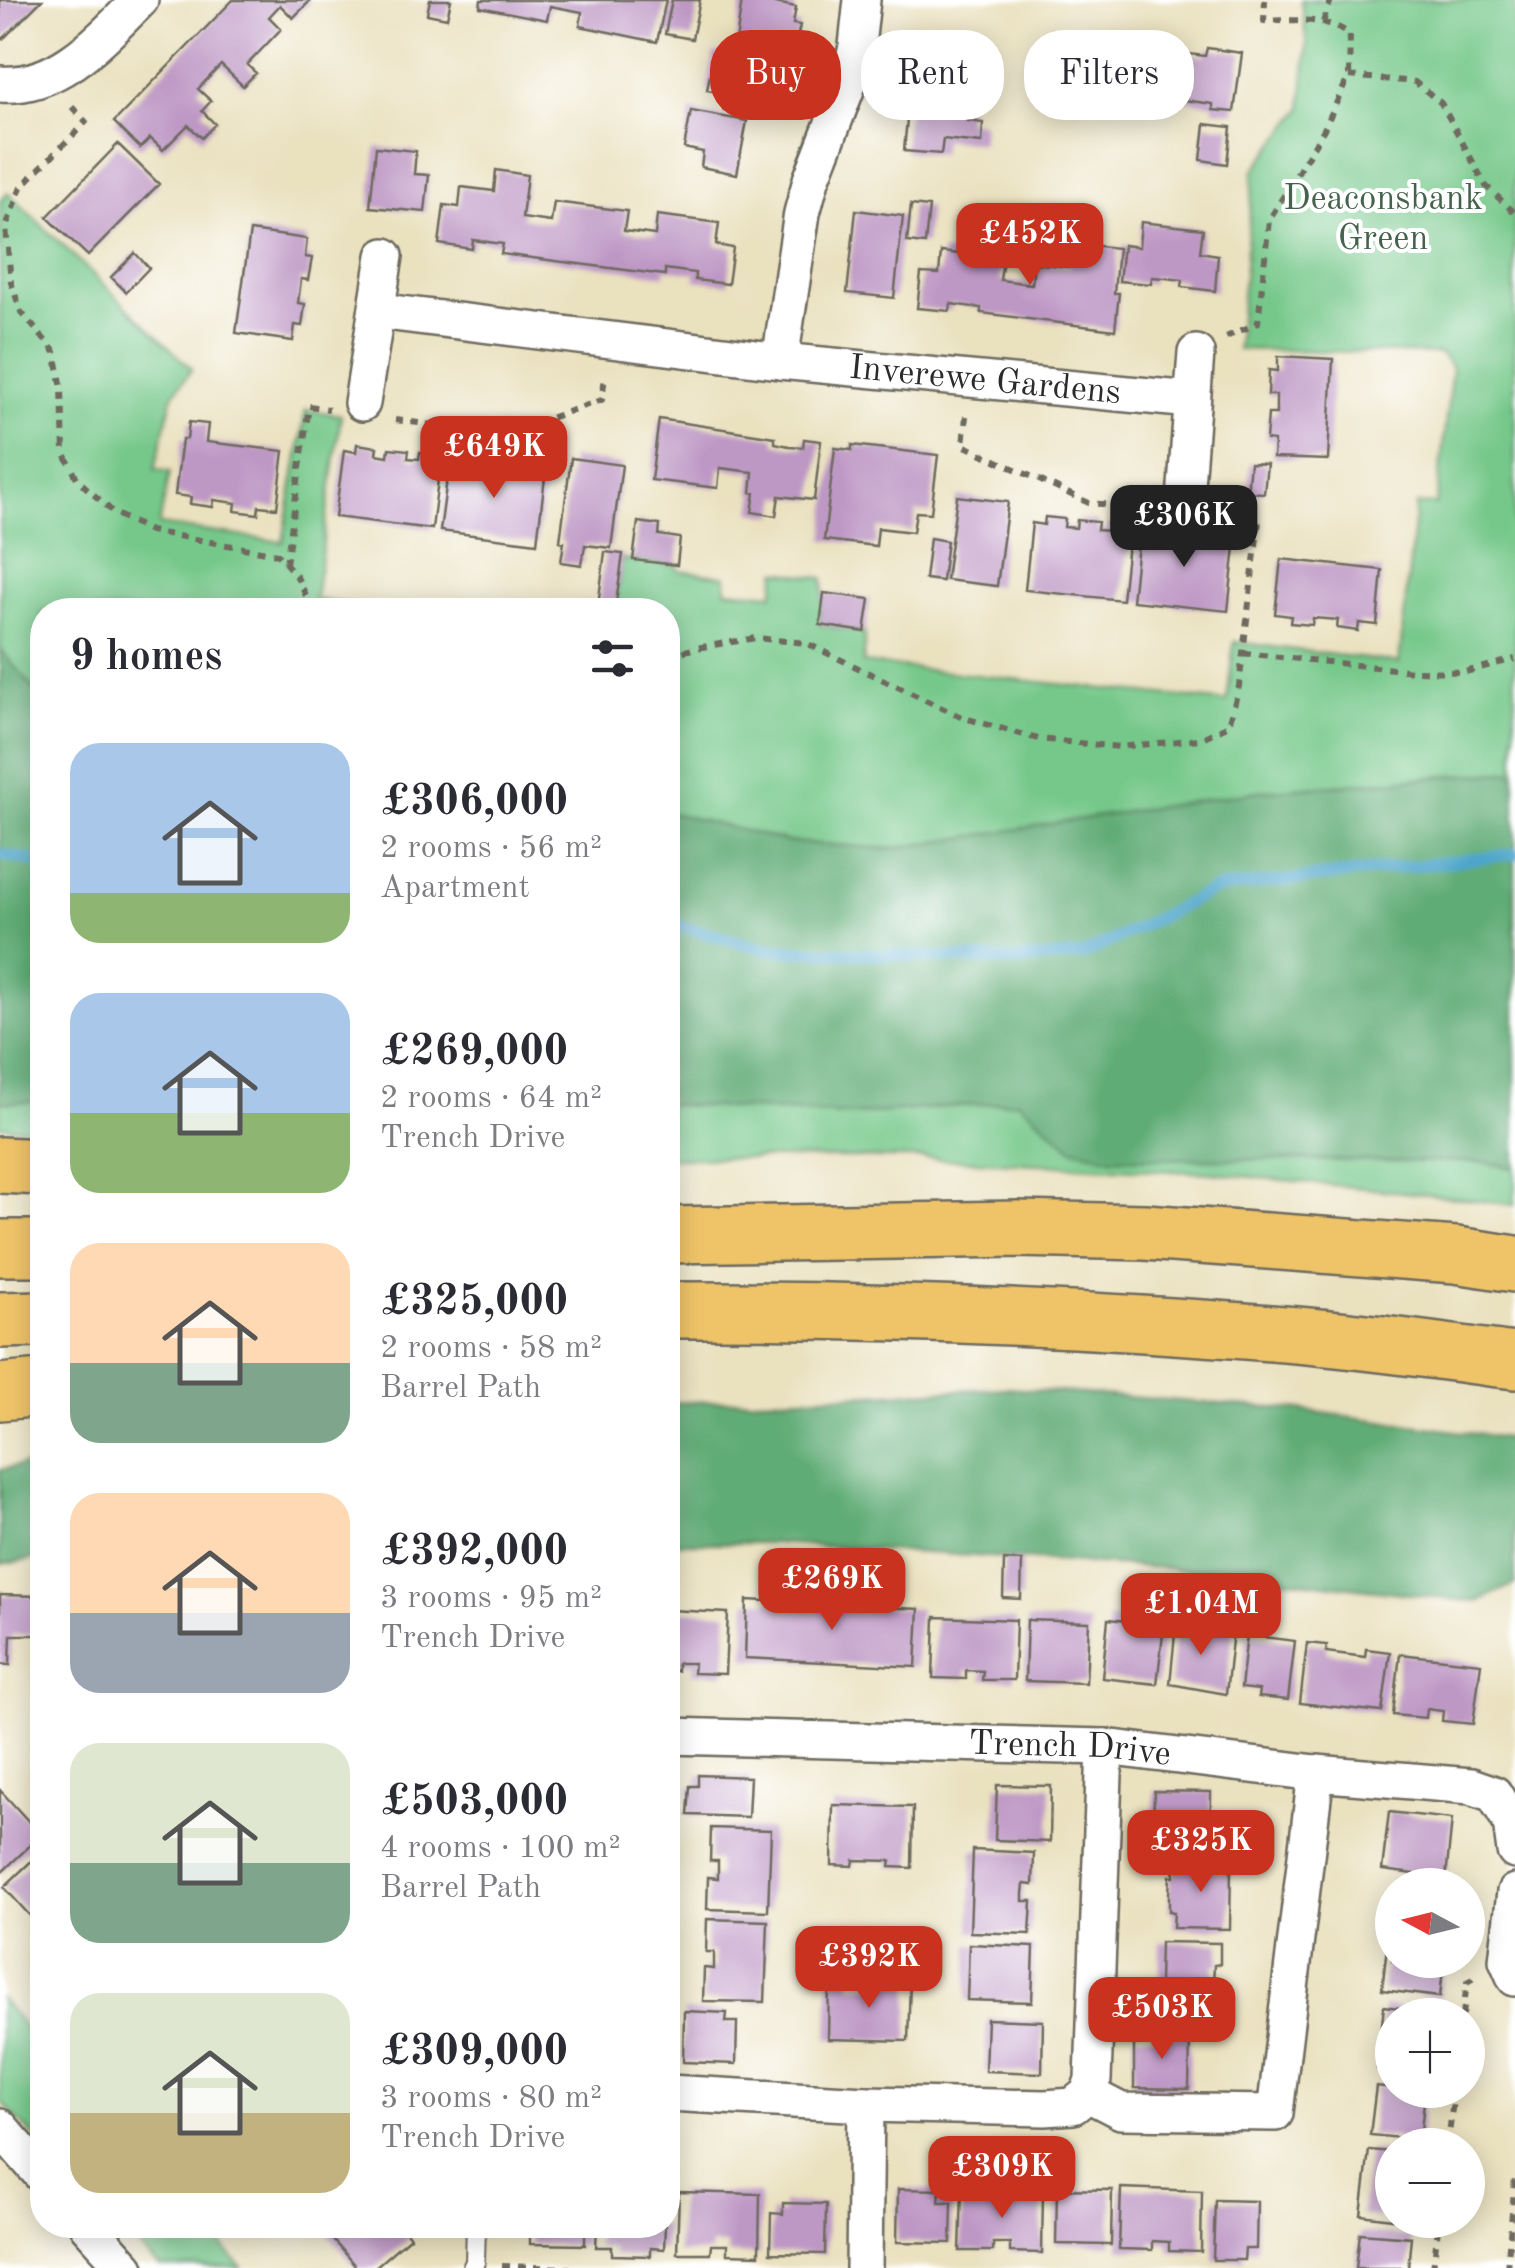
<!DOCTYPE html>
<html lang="en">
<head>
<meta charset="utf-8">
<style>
  :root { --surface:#fff; --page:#f7f7f7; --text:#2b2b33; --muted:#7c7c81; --accent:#c8321e }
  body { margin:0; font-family:"Old Standard TT",serif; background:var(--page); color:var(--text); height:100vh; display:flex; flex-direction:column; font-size:38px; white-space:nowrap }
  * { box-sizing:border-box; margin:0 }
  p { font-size:32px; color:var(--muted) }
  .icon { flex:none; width:55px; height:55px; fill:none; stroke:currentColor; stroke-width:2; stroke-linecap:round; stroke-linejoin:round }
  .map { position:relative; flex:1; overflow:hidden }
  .details { position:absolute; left:30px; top:598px; width:650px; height:1640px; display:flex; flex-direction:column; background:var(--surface); border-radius:40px; box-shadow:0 5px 25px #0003 }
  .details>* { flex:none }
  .top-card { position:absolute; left:710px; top:30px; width:655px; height:90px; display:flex; gap:20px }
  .needle { width:65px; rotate:277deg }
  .tools { position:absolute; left:1375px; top:1868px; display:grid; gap:20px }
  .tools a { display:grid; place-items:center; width:110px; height:110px; border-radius:50%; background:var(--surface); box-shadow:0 5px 25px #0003; font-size:50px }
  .price { position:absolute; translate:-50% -85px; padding:0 22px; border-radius:20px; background:var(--accent); color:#fff; font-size:32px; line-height:65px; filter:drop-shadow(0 2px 5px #0008) }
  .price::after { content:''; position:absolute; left:50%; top:60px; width:30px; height:22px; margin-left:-15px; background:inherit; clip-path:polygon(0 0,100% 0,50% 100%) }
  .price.active { background:#222; color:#fff }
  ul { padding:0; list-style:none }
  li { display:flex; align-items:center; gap:30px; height:250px; padding:0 40px }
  li span { display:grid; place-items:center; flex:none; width:280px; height:200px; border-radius:30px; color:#555 }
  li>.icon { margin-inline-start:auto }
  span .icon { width:120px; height:120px; fill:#fffc; stroke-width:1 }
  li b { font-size:42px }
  h2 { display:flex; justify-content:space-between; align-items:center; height:120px; padding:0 40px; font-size:42px }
  .chip { padding:0 35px; border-radius:40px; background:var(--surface); box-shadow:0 5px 25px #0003; font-size:35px; line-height:90px }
  .chip.active { background:var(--accent); color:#fff }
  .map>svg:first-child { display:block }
  .green { fill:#76c88a; stroke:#507a5a; stroke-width:2.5 }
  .forest { fill:#60ac76; stroke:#466c50; stroke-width:2.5 }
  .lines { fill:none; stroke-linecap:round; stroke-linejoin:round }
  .stream { stroke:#4ea5cb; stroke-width:12 }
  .building { fill:#be98c5 }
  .service-casing { stroke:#6e6b5f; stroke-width:22 }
  .minor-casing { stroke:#6e6b5f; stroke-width:40 }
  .motorway-casing { stroke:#6e6b5f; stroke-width:60 }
  .path { stroke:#6e6b5f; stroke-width:6; stroke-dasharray:8 8; stroke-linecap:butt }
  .service { stroke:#fff; stroke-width:18 }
  .minor { stroke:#fff; stroke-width:35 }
  .motorway { stroke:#efc469; stroke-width:55 }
  .labels { text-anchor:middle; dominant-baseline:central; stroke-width:8; stroke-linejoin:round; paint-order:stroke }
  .park-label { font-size:35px; fill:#45624c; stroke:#fff }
  .street-label { font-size:35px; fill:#2b2b2b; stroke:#fff }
</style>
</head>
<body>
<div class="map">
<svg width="1515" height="2268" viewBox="0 0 1515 2268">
  <rect width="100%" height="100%" fill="#fff"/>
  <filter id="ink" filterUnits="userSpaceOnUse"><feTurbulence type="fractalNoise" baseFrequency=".01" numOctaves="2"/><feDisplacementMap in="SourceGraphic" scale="20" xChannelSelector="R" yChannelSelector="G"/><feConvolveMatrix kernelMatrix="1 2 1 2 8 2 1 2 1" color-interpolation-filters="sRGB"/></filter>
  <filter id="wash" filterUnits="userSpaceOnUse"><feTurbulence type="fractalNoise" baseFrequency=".0048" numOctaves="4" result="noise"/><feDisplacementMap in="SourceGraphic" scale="40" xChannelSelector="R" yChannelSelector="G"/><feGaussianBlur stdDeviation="2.25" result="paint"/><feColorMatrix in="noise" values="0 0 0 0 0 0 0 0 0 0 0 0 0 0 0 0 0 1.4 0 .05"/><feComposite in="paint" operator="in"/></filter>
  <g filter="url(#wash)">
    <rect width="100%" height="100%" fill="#eae1bf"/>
    <path class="green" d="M1301,0H1515V771L1259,791L1039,829L891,849L789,842L668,813V610H615L622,559L677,565L678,570L726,576V590L773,594L777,571L823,578L824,593L820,625L865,632L863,663L1227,702L1234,642L1399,663L1416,504L1436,505L1452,368L1440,354L1237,349L1254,170L1302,109L1307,45Z
      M8,193L192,369L173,395L155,469L170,472L159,525L283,542L306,410L341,415L315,599L380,610H42V699L37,696L0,650V201Z
      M1018,1101L1072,1147L1112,1158L1483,1162L1515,1168V1205L1422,1194L1212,1173L921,1158H668V1104L851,1115Z
      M0,1102H42V1130L0,1126Z
      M0,1999L42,2046V2145L0,2101Z
      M119,2225H204L242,2268H160Z"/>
    <path class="forest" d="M0,649L42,699V1102H0Z
      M1515,771V1168L1483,1162L1112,1158L1072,1148L1018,1101L851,1115L668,1104V812L789,842L891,849L1259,791Z
      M1006,1388L1301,1410L1515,1439V1584L1477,1602L1222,1572L771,1543H668V1403Z
      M42,1461V1558L0,1564V1470Z"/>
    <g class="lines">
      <path class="stream" d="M0,854L42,863
        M668,923L766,949L1014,961L1083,955L1216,889L1515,854"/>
    </g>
    <g id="blocks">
      <path class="building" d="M0,0H42L3,39L0,36Z
        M233,0H311L293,18L280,5L269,17L281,29L247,65L256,73L243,86L221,65L198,89L211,101L202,111L215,124L202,138L188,125L163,150L150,138L140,148L114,122Z
        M430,0H451L447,18L427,14Z
        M481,0H666L657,42L580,26L582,12L550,6L547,20L480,7Z
        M672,0H700L692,39L665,34Z
        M742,0H760L796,7L793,24L800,25L792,61L754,54L755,52L735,48Z
        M1052,30L1087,35L1086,41L1112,44L1113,36L1180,45L1179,53L1205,56L1207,48L1242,53L1234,112L1213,110V104L1155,96L1158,80L1126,76L1124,94L1063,86L1065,67L1048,64Z
        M916,38L971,43L968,77L941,74L940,92L903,89L906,56L914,57Z
        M714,53L772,65L761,118L724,111L727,94L707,90Z
        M909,97L968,103L967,121L983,123L982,143L943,139L941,154L904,151Z
        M691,111L747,121L737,174L701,167L703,152L684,148Z
        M1205,124L1231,127L1227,164L1201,160Z
        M118,144L159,184L88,256L47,217Z
        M376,147L416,151L414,174L429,175L425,212L370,207Z
        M496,170L527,175L522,218L551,222L554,202L627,211L624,231L655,235L657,215L719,223L716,245L733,248L728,284L695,280V273L665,269V275L501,254L503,244L473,240L472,249L439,244L444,205L459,207L461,187L494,191Z
        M911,205L929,207L925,244L907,242Z
        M856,210L903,216L894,298L847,293Z
        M1141,222L1203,229L1200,252L1218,255L1215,291L1182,287L1183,280L1166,278L1152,277L1151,284L1119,281L1123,245L1139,247Z
        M250,231L307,239L305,257L312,258L308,280L301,279L298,303L305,304L302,326L295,325L293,341L236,333Z
        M1072,243L1118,248L1114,293H1119L1115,330L981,313V308L951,304L950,311L917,308L921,273L939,274L941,252L1003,259L1000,280L1032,284L1034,263L1069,267Z
        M135,253L149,268L126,292L111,277Z
        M1278,356L1333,359L1328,460L1273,458L1274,441L1266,440L1268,414H1276V395H1268L1269,370L1278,371Z
        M659,419L775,437V443L789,446L803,447L804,439L821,441L814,500L779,496L776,516L752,512L755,493L751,492L753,472L720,468L718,488L651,480Z
        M189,422L208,424L206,442L284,451L277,508L259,506L258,514L235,511L236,503L214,500L213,507L190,504L191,497L175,495L182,439H187Z
        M357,444L377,447L376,454L388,456L389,448L409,450L408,458L419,459L420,452L441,455L432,529L335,517L344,450L356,452Z
        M852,445L938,455L931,513L916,512L913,532L878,528L876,546L824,540L835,448L852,450Z
        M571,458L622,465L611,548L585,545L582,565L561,562L564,542L560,541Z
        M461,459L482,461L481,469L493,470L494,462L514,465L513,472L524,474L525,466L546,469L537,543L440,531L449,464L461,466Z
        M1250,463L1267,464L1264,493L1247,492Z
        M957,496L1008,502L997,586L946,580Z
        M1045,517L1065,519L1064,527L1076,528L1077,520L1098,522L1097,530L1108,531V523L1130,525L1122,600L1025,590L1032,523L1044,525Z
        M638,522L660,525L659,535L680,538L677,565L633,560Z
        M1151,528L1172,530L1171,538L1183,539L1184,531L1204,533L1203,540L1214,542L1215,534L1236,537L1228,611L1132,601L1139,535L1150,536Z
        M930,538L947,541L942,581L925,579Z
        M605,552L623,554L615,610H591L592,606H598Z
        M1281,559L1382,570L1377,625L1359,623L1358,631L1337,628L1338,620L1313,618L1312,625L1290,623L1291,616L1275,614Z
        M824,593L870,599L865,632L820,625Z
        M1004,1560L1022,1561L1021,1599L1003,1598Z
        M0,1595L42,1596V1635H11L10,1665L0,1664Z
        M747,1600L919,1609L916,1667L745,1658Z
        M668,1610L728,1613L725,1674L693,1673L694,1663H677V1671H668Z
        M935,1617L1016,1620L1014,1680H982L983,1671L966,1670V1679L933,1678Z
        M1108,1619L1164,1625L1157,1684L1102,1678Z
        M1027,1620L1089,1622L1086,1683L1025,1681Z
        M1176,1624L1233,1631L1226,1694L1170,1684Z
        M1247,1635L1295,1641L1288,1700L1258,1697L1259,1690L1241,1688Z
        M1307,1643L1327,1645L1326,1652L1365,1657L1366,1649L1390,1652L1382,1712L1300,1703Z
        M1400,1654L1481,1663L1473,1724L1442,1721L1443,1711L1434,1710L1427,1709L1426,1718L1393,1715Z
        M698,1775L750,1777L748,1817L688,1815L690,1786H698Z
        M997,1785L1051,1786L1050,1842L995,1840Z
        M0,1790L41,1835L0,1874Z
        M1154,1791L1211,1792L1210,1845L1153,1843Z
        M833,1805L913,1807L912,1868L890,1867L891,1861L854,1860L853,1866L832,1865Z
        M1389,1812L1452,1819L1446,1878L1382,1870Z
        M711,1828L771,1830L768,1911L707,1909L708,1877L718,1878V1861H710Z
        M973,1850L1034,1853L1033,1885L1024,1884L1023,1894V1901H1032L1030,1934L970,1932Z
        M42,1851V1929L4,1887Z
        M1174,1861L1231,1862L1230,1929L1173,1928L1174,1912L1169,1911V1894L1170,1876H1174Z
        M707,1919L768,1921L765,2002L703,2001L704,1968L714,1969V1952H706Z
        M1388,1937H1392V1960H1444L1440,1997L1382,1990Z
        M1160,1942L1220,1943V1964L1214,1965L1213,1983V2002H1219L1218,2024L1158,2022Z
        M969,1944L1034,1947L1032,2002L967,2000Z
        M829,1978L851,1979V1985H870L888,1986V1980L910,1981L908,2041L828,2039Z
        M1384,2006L1439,2013V2015H1392V2071L1377,2069Z
        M684,2011L727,2013L726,2022H737L736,2064L683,2062Z
        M987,2019L1043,2021L1042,2073L985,2071Z
        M1134,2035L1190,2036L1189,2089L1134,2088Z
        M1376,2086L1392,2088V2090L1425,2092L1420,2140L1370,2135Z
        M1369,2150L1392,2152V2219L1361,2215Z
        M1121,2188L1202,2191L1201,2252L1169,2251V2242L1152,2241V2250L1119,2249Z
        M898,2189L940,2190L939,2202H952L951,2243L897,2242Z
        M1057,2189L1112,2190L1111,2245L1056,2244Z
        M962,2190L1043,2192L1042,2253L1010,2252V2243H993V2251H960Z
        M679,2192L760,2194L759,2255L727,2254V2245H711L710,2253H677Z
        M1215,2200L1257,2201L1256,2249H1245L1244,2260H1213Z
        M783,2203L826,2204L825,2254L770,2253L771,2213L783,2214Z
        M334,2225H401L410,2237L374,2268H357L326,2232Z
        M530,2225H585V2245L530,2244Z
        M597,2225H665L664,2249L650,2248V2256L612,2255V2247H596Z
        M1360,2233L1411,2237L1408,2268H1356Z"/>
    </g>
  </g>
  <g filter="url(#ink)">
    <use href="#blocks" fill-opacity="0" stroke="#6e6b5f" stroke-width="2.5"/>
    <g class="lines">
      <g class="service-casing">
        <path id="service" d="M472,2268L475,2262L476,2225"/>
      </g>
      <g class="minor-casing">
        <g id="minor">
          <path d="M0,84C58,89 103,37 140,0"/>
          <path id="s1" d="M377,311L780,361L1192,400"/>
          <path d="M780,361L802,213L811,180L849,82L857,46L862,0"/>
          <path d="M362,403L385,256"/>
          <path d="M1185,499L1196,353"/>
          <path id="s2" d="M668,1736L1105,1747L1316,1773L1471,1786L1494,1794L1511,1822L1515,1851"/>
          <path d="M1515,1892L1507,1960L1515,1978"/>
          <path d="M668,2093L866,2104L864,2268"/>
          <path d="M1088,2094L1093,2080L1105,1747"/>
          <path d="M866,2104L1045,2108L1073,2106L1088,2094L1121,2111L1275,2113L1316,1773"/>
          <path d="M0,2127L42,2175"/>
          <path d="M87,2225L126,2268"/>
        </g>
      </g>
      <g class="motorway-casing">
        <path id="motorway" d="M0,1165L42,1167
          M668,1235L1017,1229L1145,1232L1456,1255L1515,1264
          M0,1248H42
          M668,1310C877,1309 1087,1318 1297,1335C1370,1341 1442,1352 1515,1361
          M0,1320L42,1319
          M0,1392L42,1388"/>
      </g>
      <path class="path" d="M1323,22L1331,0
        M1349,76L1415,82L1441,103L1486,186L1515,213
        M72,107L86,122L21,187L6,227L11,282L21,312L55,352L62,388L64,453L78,480L114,513L150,531L277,554L296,575L313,610
        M1226,337L1258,323L1269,220L1324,129L1349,76L1350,34C1326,17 1293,20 1264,21L1265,0
        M966,416L963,445L1089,503L1148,508
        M395,420L503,434L602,400L605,376
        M286,564L309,406L329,409
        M1243,653L1413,671L1465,672L1515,659
        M668,656L696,648L756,638L806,643L961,717L1038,739L1119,747L1200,739L1229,725L1239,686L1259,520L1216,514
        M1463,2015L1467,1982L1476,1977
        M1448,2145L1454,2090
        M502,2266L570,2268
        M1433,2268L1439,2220
        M1507,2268L1515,2179"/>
      <use href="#service" class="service"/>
      <use href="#minor" class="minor"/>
      <use href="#motorway" class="motorway"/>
    </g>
  </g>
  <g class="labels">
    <g class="park-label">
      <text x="1383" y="199">Deaconsbank<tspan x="1383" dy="40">Green</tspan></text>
    </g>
    <g class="street-label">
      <text stroke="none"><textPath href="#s1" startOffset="612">Inverewe Gardens</textPath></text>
      <text stroke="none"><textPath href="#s2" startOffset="402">Trench Drive</textPath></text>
    </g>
  </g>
</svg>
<div class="tools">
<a><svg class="needle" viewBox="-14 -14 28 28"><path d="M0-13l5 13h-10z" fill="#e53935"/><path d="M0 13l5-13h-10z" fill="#7c7c81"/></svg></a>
<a>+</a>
<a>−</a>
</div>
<b class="price" style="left:1030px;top:288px">£452K</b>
<b class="price" style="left:494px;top:501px">£649K</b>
<b class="price active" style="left:1184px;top:570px">£306K</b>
<b class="price" style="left:832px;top:1633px">£269K</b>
<b class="price" style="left:1201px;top:1658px">£1.04M</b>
<b class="price" style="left:1201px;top:1895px">£325K</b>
<b class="price" style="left:869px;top:2011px">£392K</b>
<b class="price" style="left:1162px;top:2062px">£503K</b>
<b class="price" style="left:1002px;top:2221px">£309K</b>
<div class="top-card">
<a class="chip active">Buy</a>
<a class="chip">Rent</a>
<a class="chip">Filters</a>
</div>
<section class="details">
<h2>9 homes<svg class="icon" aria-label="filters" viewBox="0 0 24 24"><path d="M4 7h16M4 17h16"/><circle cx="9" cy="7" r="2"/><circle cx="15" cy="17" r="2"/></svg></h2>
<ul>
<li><span style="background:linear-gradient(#a9c7e8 75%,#8fb573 0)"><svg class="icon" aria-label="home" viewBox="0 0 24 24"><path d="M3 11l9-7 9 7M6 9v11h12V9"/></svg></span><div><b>£306,000</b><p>2 rooms · 56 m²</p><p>Apartment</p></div></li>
<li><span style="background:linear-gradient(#a9c7e8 60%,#8fb573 0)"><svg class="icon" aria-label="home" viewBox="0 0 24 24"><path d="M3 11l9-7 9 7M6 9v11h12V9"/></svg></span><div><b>£269,000</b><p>2 rooms · 64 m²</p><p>Trench Drive</p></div></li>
<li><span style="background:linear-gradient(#ffd9b3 60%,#7fa58c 0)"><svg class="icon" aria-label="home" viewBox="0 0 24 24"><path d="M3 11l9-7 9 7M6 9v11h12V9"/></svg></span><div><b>£325,000</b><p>2 rooms · 58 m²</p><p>Barrel Path</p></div></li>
<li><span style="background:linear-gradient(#ffd9b3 60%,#9aa5b1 0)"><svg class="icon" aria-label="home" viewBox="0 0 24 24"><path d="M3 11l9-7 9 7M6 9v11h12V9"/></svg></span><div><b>£392,000</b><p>3 rooms · 95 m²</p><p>Trench Drive</p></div></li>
<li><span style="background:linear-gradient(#dfe7d0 60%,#7fa58c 0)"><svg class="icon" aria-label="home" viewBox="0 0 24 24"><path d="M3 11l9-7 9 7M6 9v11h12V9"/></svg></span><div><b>£503,000</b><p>4 rooms · 100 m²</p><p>Barrel Path</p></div></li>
<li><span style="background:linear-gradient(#dfe7d0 60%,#c2b280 0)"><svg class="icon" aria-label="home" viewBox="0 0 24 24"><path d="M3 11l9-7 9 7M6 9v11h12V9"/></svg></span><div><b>£309,000</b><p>3 rooms · 80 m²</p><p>Trench Drive</p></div></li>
</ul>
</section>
</div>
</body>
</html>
